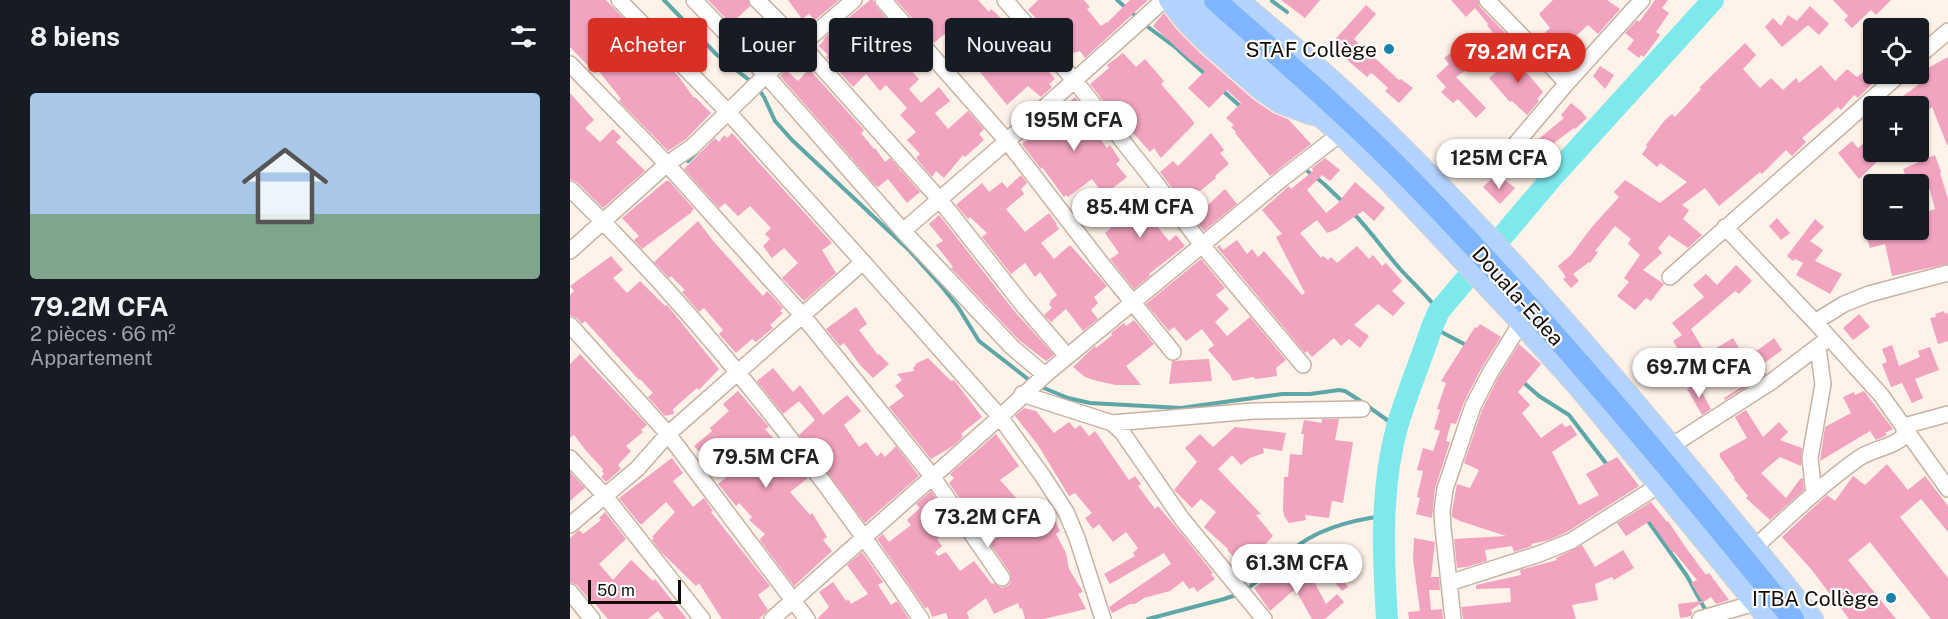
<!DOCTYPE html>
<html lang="fr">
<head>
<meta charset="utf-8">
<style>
  :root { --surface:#171b24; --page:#20242c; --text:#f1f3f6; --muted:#9ea1a6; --accent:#d93025 }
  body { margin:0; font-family:"Public Sans",sans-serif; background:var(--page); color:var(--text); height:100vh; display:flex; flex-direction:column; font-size:22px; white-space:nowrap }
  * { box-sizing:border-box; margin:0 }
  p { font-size:20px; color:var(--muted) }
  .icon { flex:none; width:33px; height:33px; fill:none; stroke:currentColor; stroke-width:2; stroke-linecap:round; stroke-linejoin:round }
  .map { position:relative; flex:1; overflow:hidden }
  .sheet { display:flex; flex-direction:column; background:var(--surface); width:570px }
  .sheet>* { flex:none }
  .banner { position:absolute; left:18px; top:18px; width:570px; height:54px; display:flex; gap:12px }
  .fabs { position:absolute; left:1293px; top:18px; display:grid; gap:12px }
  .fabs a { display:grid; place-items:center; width:66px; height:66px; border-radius:6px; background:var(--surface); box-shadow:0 2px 4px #0004; font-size:30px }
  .scale { position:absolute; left:18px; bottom:15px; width:93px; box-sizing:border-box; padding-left:6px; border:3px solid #130c07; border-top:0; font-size:16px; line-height:21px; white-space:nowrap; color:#130c07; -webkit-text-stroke:4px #fff; paint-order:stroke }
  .price { position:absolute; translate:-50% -51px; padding:0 14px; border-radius:21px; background:#fff; color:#222; font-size:20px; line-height:39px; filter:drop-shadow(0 2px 3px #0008) }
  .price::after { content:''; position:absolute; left:50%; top:36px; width:18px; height:14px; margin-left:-9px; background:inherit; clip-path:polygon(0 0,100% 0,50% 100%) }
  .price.selected { background:var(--accent); color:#fff }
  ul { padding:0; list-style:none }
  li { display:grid; align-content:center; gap:12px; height:318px; padding:0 30px }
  li span { display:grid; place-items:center; height:186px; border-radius:6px; color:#555 }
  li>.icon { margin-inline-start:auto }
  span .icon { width:108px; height:108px; fill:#fffc; stroke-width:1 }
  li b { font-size:26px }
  h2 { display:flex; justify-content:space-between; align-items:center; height:72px; padding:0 30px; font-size:26px }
  .pill { padding:0 21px; border-radius:6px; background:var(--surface); box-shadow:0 2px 4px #0004; font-size:21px; line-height:54px }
  .pill.selected { background:var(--accent); color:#fff }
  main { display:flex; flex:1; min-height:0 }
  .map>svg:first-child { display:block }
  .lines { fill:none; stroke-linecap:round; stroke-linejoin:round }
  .stream { stroke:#5da7a8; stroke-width:4 }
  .river { stroke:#7de9ed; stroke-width:22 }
  .building { fill:#f2a3c0 }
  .minor-casing { stroke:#c7b2a3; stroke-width:18 }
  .major-casing { stroke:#d5d3d2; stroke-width:22 }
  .highway-casing { stroke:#d5d3d2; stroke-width:26 }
  .minor { stroke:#fff; stroke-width:15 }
  .major { stroke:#b2d3ff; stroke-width:20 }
  .highway { stroke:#7fb5ff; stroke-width:22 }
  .poi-dot { fill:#1a81ab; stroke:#fff; stroke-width:2 }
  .labels { text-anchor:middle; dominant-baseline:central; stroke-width:4.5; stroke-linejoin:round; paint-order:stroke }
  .poi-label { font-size:21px; fill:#130c07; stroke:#fff; text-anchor:end }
  .street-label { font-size:21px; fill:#130c07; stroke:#fff }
</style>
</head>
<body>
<main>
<section class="sheet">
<h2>8 biens<svg class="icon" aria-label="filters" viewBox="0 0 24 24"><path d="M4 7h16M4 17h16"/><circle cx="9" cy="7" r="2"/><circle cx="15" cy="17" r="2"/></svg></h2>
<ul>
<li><span style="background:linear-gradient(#a9c7e8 65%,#7fa58c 0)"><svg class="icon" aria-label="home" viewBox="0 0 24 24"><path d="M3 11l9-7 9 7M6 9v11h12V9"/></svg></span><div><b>79.2M CFA</b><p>2 pièces · 66 m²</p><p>Appartement</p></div></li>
</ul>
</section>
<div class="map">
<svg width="1378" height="619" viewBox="0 0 1378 619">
  <rect width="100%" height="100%" fill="#fff2e8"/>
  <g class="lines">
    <path class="stream" d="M94,0L147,55L183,83
      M547,0L569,19
      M702,1L717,12
      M574,24L605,47L636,75
      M188,88L194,97L205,121L222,140L339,250L373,288L388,307L409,341L463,383
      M652,90L671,107
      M118,161L128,151
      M732,167L753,183L774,203
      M783,213C801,231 814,251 831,270C844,284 857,296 869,311
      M862,327L896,345
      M953,382L969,396L999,415L1038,466
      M469,386L498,398L520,403L611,408L712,394H740L769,390L775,391L789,400L827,427
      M1076,518L1117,576L1137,613
      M676,590C692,578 706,563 722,550C747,529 782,520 813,516
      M578,619L654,599L669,594"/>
    <path class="river" d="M817,619C813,555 810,490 827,427C837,393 851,360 862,327L869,311L986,173L1143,0"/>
  </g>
  <path class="building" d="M0,0H36L109,77L124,98L125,97L141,113L116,139L98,151L49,101L51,99L28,70L25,73L0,47Z
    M138,0H178L180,6L161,24Z
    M218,0H269L245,20L239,14L232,19Z
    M300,0H303L306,6L328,32L321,39L329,48L325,52L349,79L339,89L351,103L369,87L380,101L365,113L378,129L398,111L414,129L409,134L414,140L395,157L393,155L374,178L366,171L362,177L346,158L350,154L337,140L346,132L330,115L337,108L316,85L310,91L296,74L283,87L256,57L258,55L249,46L254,40L253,39Z
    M326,0H408L419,12L421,9L426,13L436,24L422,36L425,39L421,43L437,56L454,42L485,79L479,84L482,87L471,97L458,86L437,105L400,60L387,70L381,63L378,59L391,49L377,32L364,43Z
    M468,0H514L520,7L517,9L531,26L537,22V23L560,0H578L515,58L510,51L496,55L482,40L485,38L458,10Z
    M711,0H750L735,18Z
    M881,0H908L910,7L941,39L932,45L917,25L918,24L905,8L896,17Z
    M983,0H1037L1050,9L1028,34L1018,25L995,46L989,39L979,48L970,37L980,28L969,14Z
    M1085,0H1098L1092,8L1099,13L1086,32L1090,35L1074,57L1071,55L1069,58L1057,49L1064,40L1055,33L1067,20L1069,22Z
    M1263,0H1321L1306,15L1301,10L1282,28L1274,20L1278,16Z
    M796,5L806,14L784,39L829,80L831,79L843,88L829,103L815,91L818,88L803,74L801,73L797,77L760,45Z
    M1240,6L1259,24L1249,35L1238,25L1212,47L1195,27L1203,18L1211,26L1218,15L1227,21Z
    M594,13L607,30L630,53L684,100L703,113L718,119L741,144L700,176L665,133L666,132L661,127L664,125L656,118L671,103L657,90L639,108L618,88L635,71L620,60L583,26Z
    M193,20L217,44L197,62L174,37Z
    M901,37L914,58L886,77L916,108L906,118L888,99L883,103L871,92L876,87L866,76L879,64L874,58Z
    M1175,43L1186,55L1173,69L1190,88L1201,78L1213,90L1226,78L1229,83L1251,65L1265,81L1277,69L1287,77L1304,63V74H1312L1288,98L1284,95L1271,110L1268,107L1232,138L1236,142L1222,156L1216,150L1192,174L1190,172L1149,206L1135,188L1112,205L1119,210L1113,219L1132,235L1118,248L1099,235L1088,248L1092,253L1073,270L1094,284L1081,301L1076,298L1065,310L1047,296L1059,282L1054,278L1070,255L1058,244L1061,239L1045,226L1025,251L1028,252L1020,263L1019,262L1003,274L1009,281L1001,288L993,279L996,277L988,266L1001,255L1021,228L1049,197L1044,192L1055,180L1090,203L1117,182L1090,163L1087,167L1072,154L1077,147L1076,145L1094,121L1102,114L1105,117L1131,89L1129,88Z
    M952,51L960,58L951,66L973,92L967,99L969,101L957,115L942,101L940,102L919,78Z
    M553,53L566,67L575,59L594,81L591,84L623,121L624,124L591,158L584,148L580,152L559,128L565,123L553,106L543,113L520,84L539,68L537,65Z
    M1378,57V145H1377L1362,107L1352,115L1348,106H1334L1329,99L1352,82L1347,74Z
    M1030,66L1044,75L1035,89L1023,76Z
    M239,69L294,130L291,133L304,149L305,148L315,162L320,158L350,192L337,203L318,179L308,187L305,185L210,76L216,70L228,81Z
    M0,93L24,120L15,128L30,142L43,129L51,137L46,142L75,171L33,208L7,182L0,179Z
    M505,97L513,107L512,109L528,128L524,131L537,148L540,145L550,160L546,164L557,177L534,195L522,179L498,197L496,195L494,197L472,167L471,169L452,144L484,118L492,110L491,109Z
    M1001,103L1011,111L1017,118L1005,129L1004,128L984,143L986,145L971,159L960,146L994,118L991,115Z
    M162,133L262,243L252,250L266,273L234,301L212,278L228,263L214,248L202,258L193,246L200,239L195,234L201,228L180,206L168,216L155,203L149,208L114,169L145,138L149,142L154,135L157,138Z
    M641,133L654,150L650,153L659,164L645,176L646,178L614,204L590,172L603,161L608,166Z
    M1304,134V152H1317L1289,179L1268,153L1282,141L1288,148Z
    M1365,155L1371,172L1370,173L1378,199V264L1322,276L1315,244L1300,248L1294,230H1348V214L1365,209L1357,180L1346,184H1339L1333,169Z
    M755,158L770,170L760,181L752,175L737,190L756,213L767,204L785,182L815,208L804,221L793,211L765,230L757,233L747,220L730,233L751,258L753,256L758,260L761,257L767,263L787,246L799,259L803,255L812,266L816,263L832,281L822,291L835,303L823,316L808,304L784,325L799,336L790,348L779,339L771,346L764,338L742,357L737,351L735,353L647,247L649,245L653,250L667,240L677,254L682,249L688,257L694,251L732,295L735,293L706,237L712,234L692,210L719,186L721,189L743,171L742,168Z
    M451,175L457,183L451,189L454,194L436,209L455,232L479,213L487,224L486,225L489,229L471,243L484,259L500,245L537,286L524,297L528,303L521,310L528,319L513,331L496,309L481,322L474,315L482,308L479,304L481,302L480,301L487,295L470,272L465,277L455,263L441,274L412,237L417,233L400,217L398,219L386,205L412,183L419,192L432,182L437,188Z
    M921,179L929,187L935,180L945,188L930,204L913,187Z
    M96,181H99L124,209L121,211L122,212L72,249L64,240L69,236L52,218Z
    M655,189L667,204L634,231L624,218Z
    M570,193L581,207L586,202L597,215L598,217L587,226L599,241L606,235L615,246L579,274L580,276L564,289L540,259L549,253L535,233L541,228L533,219L551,203L553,206Z
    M369,215L445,312L484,355L476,361L449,340L381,268L383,267L366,245L373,241L359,224Z
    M1207,218L1220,233L1211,240L1199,226Z
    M1245,219L1254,227L1240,241L1253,250L1245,261L1272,274L1260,294L1226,275L1233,263L1225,259L1223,261L1217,256Z
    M128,221L143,241L193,296L197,291L213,308L210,311L213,313L200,325L203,328L186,342L182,339L166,353L149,334L153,330L134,308L129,312L112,292L115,290L101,276L99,278L84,262Z
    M41,256L53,270L43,278L57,293L70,281L95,306L97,305L149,369L129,390L127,388L103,409L104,414L95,416L78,397L83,393L70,379L69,380L15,321L12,324L7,318L0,315V295L4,291L0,286Z
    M631,259L655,288L646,295L659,309L645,322L657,336L680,317L716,360L706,368L707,376L686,379L683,377L663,381L660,375L638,350L644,345L632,329L616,341L604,327L599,331L576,304Z
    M1166,265L1182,281L1169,294L1165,291L1121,329L1133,349L1114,360L1103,341L1112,335L1102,323L1134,297L1123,285L1136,274L1147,285Z
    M286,307L297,324L289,330L308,355L309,354L319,364L303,378L290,365L274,343L270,346L256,329Z
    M1374,311L1375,314L1378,313V341L1368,344L1360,318L1366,317L1365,314Z
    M1289,314L1300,327L1283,340L1273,328Z
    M564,320L584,344L556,366L571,385H546L527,381L515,377L503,367L525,346L526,348L542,335L541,333L554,323L556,326Z
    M910,324L931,337L911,369L894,402L886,424L881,423L876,441L880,442L865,488L862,518L846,514L850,498L847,497L853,471L847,470L853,448L863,451L870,431L864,429L870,410L867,409L876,383L871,381L905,327L907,328Z
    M1163,338L1172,353L1188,350L1204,338L1212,350L1190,366L1196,374L1155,400L1154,398L1173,386L1162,370L1155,375L1149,369L1144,373L1133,356Z
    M949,344L971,364L948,392L960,405L952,413L971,438L992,423L995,427L1001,425L1007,435L982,452L1009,505L1029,495L1016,474L1047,457L1069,486L997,532L979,540L961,544L962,546L944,552L942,546L915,550L917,561L896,567L887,568L884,539L936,536L890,521L882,517V511L887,484L900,488L909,470L894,463L912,410L928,378Z
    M1322,345L1329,366L1350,357L1348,351L1360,347L1369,370L1345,379L1353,398L1342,403L1332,383L1321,387L1312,364L1317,362L1312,349Z
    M10,354L77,425L71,430L73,432L56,446L61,451L48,465L51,469L36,482L31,477L34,474L32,471L33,469L17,452L4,435L0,438V364Z
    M358,358L381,381L384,380L412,417L391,434L393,437L383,446L361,459L319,407L334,396L325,386L332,380L327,374L344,371L343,368L346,365L345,364Z
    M639,359L642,381L599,384L602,361Z
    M203,368L223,392L230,385L253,415L277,395L291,411L274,425L289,447L296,442L307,457L311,452L315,457L326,446L349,476L295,523L229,435L245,420L229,401L213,414L187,381Z
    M1127,383L1141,409L1132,415L1117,389Z
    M168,391L199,427L195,429L213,449L205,456L218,470L226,463L238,478L220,492L240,515L242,513L257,537L253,540L262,551L224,586L191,542L190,539L195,534L179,520L182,517L169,503L166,506L148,484L169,467L155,451L140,464L124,446L142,431L140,428L159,411L153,404Z
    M1294,391L1323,429L1315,433L1317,435L1306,440L1300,431L1250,461L1255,427L1281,413L1273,397L1284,392L1285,395Z
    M454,408L466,411L484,433L499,422L505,429L510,425L519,436L525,431L559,480L565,476L571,484L568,486L585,509L588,506L616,539L643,573L641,574L645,579L627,592L624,587L619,589L613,581L600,591L574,598L565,604H560L542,613L539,607L601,564L594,553L540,584L534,574L565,556L563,553L568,548L556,532L543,542L529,524L523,529L515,518L522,513L505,493L499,496L468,445L445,416Z
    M1176,410L1193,437L1209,422L1218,432L1210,440L1232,448L1231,466L1210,457L1191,473L1216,498L1231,478L1233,479L1234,490L1200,520L1176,498L1178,496L1164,479L1165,478L1150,457V453L1177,438L1165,417Z
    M752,419H769L765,440L783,442L773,503L762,501L759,518L735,515L736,520L719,523L714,516L713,509L714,477H718L720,454L732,455L734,434H731L734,420L752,423Z
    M665,427L716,433L712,451L693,448L694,453L680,458L671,465L662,455L648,469L691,514L686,515L703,536L687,553L681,548L667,560L657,550L658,549L634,527L646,512L631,499L622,508L604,490L627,462L615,448L630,434L643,447Z
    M426,434L449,466L430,480L456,509L471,498L481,513L490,531L486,534L496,553L499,569L513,592L508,594L516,609L474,619H455L452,608L450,609L448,603L424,614L416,598L397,612L399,619H378L376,613L362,617L358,607L355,608L307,539L313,534L319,542L341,525L337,520L350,508L346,504L361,491L384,525L367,539L372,546L365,552L368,556L376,552L390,571L404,561L422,584L424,583L432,588L438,586L441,582L440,573L419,542L430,536L424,525L437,518L423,502L418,506L414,502L400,513L379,483L384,478L380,474Z
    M102,458L113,473L103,481L123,507L134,498L143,511L141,512L200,586L188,595L198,610L189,619H152L129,583L126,586L90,551L82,540L84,538L82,537L105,512L96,502L72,524H70L49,498Z
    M1317,464L1338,490L1355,476L1378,506V532L1351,499L1330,517L1378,578V619H1361L1300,542L1278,560L1326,619H1279L1241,569L1212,537L1257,495L1265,501L1283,476L1295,485Z
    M0,472L15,488L0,501Z
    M1081,502L1097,522L1098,521L1114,545L1136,575L1139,573L1159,600L1146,604L1141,597L1121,610L1122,613L1121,616L1110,618L1108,604L1132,601L1121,583L1127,580L1104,552H1102L1080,521L1056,536L1047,523Z
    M35,512L56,539L29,564L43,580L61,560L83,581L85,579L117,619H94L88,611L78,619H38L19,597L18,598L7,585L0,582V538L9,530L13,534L31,520L29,518Z
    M844,538L865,542L861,577H869L870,590H859L861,610L872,609L873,619H839L838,612L850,611L843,559Z
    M1012,545L1025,567L1053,550L1064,568L1044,580L1042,577L1025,584L1028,600L1002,605L1006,619H893L891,607L941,602L940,588L906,589V585L951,575L950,570L987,560L986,558Z
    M292,552L313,582L308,585L321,605L327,601L339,619H247L259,607L249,592L263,582L276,601L278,599L281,604L298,594L277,565Z
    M759,554L769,570L767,571L778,587L772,591L747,561Z
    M720,571L726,579L729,576L732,581L741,576L756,604L767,594L774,602L755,619H742L725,589L700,611L684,588L709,572L714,577Z"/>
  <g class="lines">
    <g class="minor-casing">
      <path id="minor" d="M49,0L158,112L293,262
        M124,0L196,75L333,231L442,347L475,375L430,417L202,619
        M187,0L231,44L370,200L453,305L497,356
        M313,0L437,141L534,267L603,352
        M435,0L505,81L585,182L632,245L733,365
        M917,0L997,83
        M1348,57L1378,31
        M0,64L97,164L233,316L362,476L432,578
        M943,147L997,83L1072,0
        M0,189C133,318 246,466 351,619
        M1155,227L1245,322L1311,395L1378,489
        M333,231L437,141L594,0
        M0,251L97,164L122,147L196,75L284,0
        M1100,277L1330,74
        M1245,322L1274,304L1299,294L1378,273
        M0,325L98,434L237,619
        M475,375L713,178L770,134
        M452,394L542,423L552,432L612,519L694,619
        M542,423L684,411L792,409
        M1334,426L1378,414
        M1101,446L1201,382L1259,338
        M0,458L35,496L132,619
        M1244,494L1240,458L1253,384L1248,348
        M0,525L67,469L98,434L293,262L430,417L472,475L496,512L507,538L533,619
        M1184,548C1218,517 1251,485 1289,458C1302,449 1324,447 1334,436V426
        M879,583L969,554L1001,541L1088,486
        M0,592L22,619
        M883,619L873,528L872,511L875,489L903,406L920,373L951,323
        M1130,619L1185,603"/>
    </g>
    <g class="major-casing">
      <path id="major" d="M599,0L616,22L638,44L691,90L710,103L742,115
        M618,0L770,134L816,179L939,310L1009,388L1198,619
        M668,0C716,40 763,79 808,123C965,276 1105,448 1243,619"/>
    </g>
    <g class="highway-casing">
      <path id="highway" d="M645,0C708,56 773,111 832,171C971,313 1098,465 1223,619"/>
    </g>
    <use href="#minor" class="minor"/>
    <use href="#major" class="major"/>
    <use href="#highway" class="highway"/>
  </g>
  <g class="poi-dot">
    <circle cx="819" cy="49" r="6"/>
    <circle cx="1321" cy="598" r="6"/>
  </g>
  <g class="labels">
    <g class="poi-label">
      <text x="807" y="49">STAF Collège</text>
      <text x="1309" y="598">ITBA Collège</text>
    </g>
    <g class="street-label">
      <text transform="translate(948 296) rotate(48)">Douala-Edea</text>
    </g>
  </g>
</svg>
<div class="fabs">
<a><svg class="icon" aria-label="locate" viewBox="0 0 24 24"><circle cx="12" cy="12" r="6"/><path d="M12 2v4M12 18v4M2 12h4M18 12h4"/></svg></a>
<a>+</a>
<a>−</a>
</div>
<div class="scale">50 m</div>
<b class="price selected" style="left:948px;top:84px">79.2M CFA</b>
<b class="price" style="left:504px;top:152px">195M CFA</b>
<b class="price" style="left:929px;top:190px">125M CFA</b>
<b class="price" style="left:570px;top:239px">85.4M CFA</b>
<b class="price" style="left:1129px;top:399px">69.7M CFA</b>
<b class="price" style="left:196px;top:489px">79.5M CFA</b>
<b class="price" style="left:418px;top:549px">73.2M CFA</b>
<b class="price" style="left:727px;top:595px">61.3M CFA</b>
<div class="banner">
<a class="pill selected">Acheter</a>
<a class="pill">Louer</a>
<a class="pill">Filtres</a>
<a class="pill">Nouveau</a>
</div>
</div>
</main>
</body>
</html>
